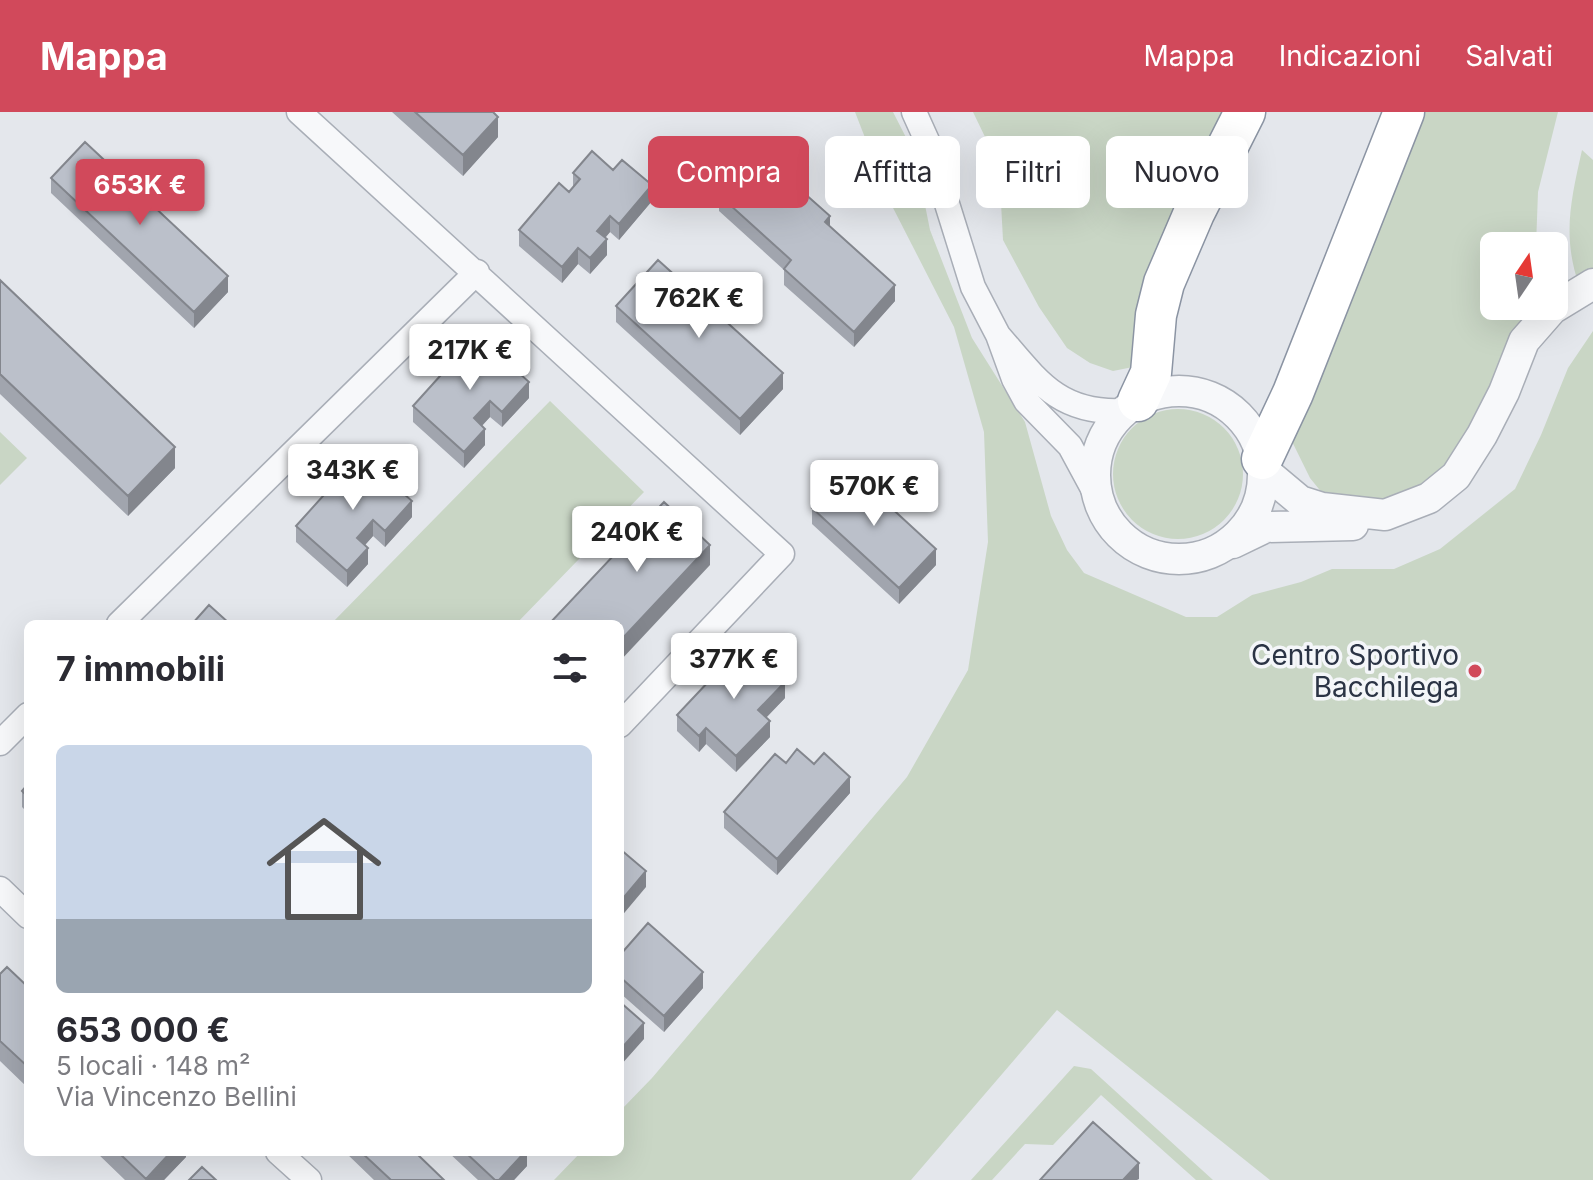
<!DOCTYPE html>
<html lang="it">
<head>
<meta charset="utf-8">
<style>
  :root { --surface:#fff; --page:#f2f2f3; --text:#2b2b33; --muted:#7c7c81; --line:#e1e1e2; --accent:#d1495b }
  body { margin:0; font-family:Inter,sans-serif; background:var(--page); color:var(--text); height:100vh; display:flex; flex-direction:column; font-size:30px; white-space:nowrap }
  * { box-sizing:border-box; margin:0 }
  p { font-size:26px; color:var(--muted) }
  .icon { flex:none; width:44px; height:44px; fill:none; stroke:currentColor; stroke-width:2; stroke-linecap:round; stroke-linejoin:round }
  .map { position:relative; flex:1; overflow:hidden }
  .side { position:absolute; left:24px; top:508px; width:600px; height:536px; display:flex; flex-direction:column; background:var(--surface); border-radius:12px; box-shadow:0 8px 32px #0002 }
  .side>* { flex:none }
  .guide { position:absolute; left:648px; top:24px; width:760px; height:72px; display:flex; gap:16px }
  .needle { width:52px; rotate:13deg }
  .tools { position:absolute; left:1480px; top:120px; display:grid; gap:16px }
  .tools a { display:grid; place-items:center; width:88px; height:88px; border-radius:12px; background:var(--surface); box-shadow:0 8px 32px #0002; font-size:40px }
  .price { position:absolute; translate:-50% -68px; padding:0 18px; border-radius:8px; background:#fff; color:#222; font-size:26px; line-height:52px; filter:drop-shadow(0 2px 4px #0008) }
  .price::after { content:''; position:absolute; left:50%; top:48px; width:24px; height:18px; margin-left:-12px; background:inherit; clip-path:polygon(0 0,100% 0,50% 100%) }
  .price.on { background:var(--accent); color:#fff }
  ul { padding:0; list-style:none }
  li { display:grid; align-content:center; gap:16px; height:424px; padding:0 32px }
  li+li { border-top:2px solid var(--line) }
  li span { display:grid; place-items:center; height:248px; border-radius:12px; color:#555 }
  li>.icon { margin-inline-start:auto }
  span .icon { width:144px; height:144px; fill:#fffc; stroke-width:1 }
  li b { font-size:34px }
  h2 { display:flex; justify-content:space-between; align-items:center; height:96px; padding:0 32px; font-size:34px }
  .pill { padding:0 28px; border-radius:12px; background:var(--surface); box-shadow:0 8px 32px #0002; font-size:28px; line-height:72px }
  .pill.on { background:var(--accent); color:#fff }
  header { display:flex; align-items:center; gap:48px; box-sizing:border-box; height:112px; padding:0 40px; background:var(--accent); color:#fff }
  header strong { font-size:38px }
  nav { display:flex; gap:44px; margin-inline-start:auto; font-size:28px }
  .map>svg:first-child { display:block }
  .green { fill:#c9d6c5 }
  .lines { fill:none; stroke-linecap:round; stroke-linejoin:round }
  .minor-casing { stroke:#a9aeb7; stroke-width:27 }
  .tertiary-casing { stroke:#a9aeb7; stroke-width:33 }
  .trunk-casing { stroke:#8b94a3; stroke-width:43 }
  .minor { stroke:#f7f8fa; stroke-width:24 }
  .tertiary { stroke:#f7f8fa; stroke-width:30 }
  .trunk { stroke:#fff; stroke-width:40 }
  .wall { fill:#a1a5ae }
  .shaded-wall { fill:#83868d }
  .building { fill:#bbc0ca; stroke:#83868d; stroke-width:2 }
  .poi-dot { fill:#d1495b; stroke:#f4f6f9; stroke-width:3 }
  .labels { text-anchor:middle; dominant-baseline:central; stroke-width:7; stroke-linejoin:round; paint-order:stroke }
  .poi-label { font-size:28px; fill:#2b3445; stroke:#f4f6f9; text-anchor:end }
</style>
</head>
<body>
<header>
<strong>Mappa</strong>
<nav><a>Mappa</a><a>Indicazioni</a><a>Salvati</a></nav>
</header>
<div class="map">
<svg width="1593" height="1068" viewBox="0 0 1593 1068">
  <rect width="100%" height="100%" fill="#e4e7ec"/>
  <path class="green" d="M855,0H893L915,43L930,118L972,226L1025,310L1051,404L1067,438L1084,461L1186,505H1217L1252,483L1301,470L1332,457H1394L1440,437L1515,377L1541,323L1568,256L1593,219V1068H1270L1057,898L911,1068H554L581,1040H620V999L652,966L907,665L968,558L988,430L984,320L954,215L890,90Z
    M973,0H1229L1153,251L1113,259L1090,251L1067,236L1039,195L1003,128L999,54Z
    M1424,0H1558L1538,80L1536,134H1494V194H1540L1498,304L1416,390L1327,387L1310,366L1274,293L1317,230Z
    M1582,38L1593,48V164L1579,173C1562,124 1571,88 1582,38Z
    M550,289L644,380L516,512H331Z
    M1113 362a65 65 0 1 1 130 0a65 65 0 1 1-130 0Z
    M0,320L27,346L0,373Z
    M1074,954L1091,957L1213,1068H1196L1101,983L1053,1033L1025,1032L992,1068H971Z"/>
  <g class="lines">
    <g class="minor-casing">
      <path id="minor" d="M299,0L782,442L620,613
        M914,0L928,31L973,175L998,223
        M1097,384L1070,334L1026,289L1014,267L998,223C1037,268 1058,302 1123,299
        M119,512L477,160
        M0,631L28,603
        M0,777L28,804
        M278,1040L309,1068"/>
    </g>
    <g class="tertiary-casing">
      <path id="tertiary" d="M1095 363a84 84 0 1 1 168 0a84 84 0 1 1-168 0Z
        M1263,358L1300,389L1322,396L1385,403L1429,386L1456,364L1482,323L1504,280L1524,229L1552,197L1593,172
        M1233,431L1266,415L1353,413"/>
    </g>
    <g class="trunk-casing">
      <path id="trunk" d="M1138,289L1151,261L1156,203L1164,171L1194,101L1245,0
        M1262,347L1293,281L1404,0"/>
    </g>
    <use href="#minor" class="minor"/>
    <use href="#tertiary" class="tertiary"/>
    <use href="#trunk" class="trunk"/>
  </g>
  <path class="wall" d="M392,0H493L498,25L463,64Z
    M573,61L652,89L619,128L610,120L606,125L607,143L590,162L578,152L562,171L519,134V118L569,80L573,76Z
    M51,66L228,180L194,216L51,81Z
    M719,83L830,115L895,189L854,235L784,173V158L719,99Z
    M0,168L175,356L128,404L0,282Z
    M616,194L783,277L740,323L616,210Z
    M529,286L502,315L490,305L482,314L485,333L464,356L413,310V294Z
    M812,396L936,453L899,492L812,412Z
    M412,405L385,435L373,424L365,433L368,452L347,475L296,430V414Z
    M785,586L766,606L770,625L736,660L706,632L699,640L677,619V603Z
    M786,651L814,652L850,681L777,763L724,716V700Z
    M28,672V701L22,695V679Z
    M620,843L703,876L664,920L620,881Z
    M0,862L28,875V976L0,949Z
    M96,1040H186V1045L164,1068H125Z
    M345,1040H415L444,1068H374Z
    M448,1040H527V1054L514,1068H478Z"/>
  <path class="shaded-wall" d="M498,5V25L463,64V43Z
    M652,73V89L619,128V112Z
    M610,104V120L597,135V119Z
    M830,104V120L825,110Z
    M607,127V143L590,162V146Z
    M578,136V152L562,171V155Z
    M228,164V180L194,216V200Z
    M895,173V189L854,235V220Z
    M783,261V277L740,323V307Z
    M529,270V286L502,315V300Z
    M490,289V305L474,322V306Z
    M485,317V333L464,356V340Z
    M175,335V356L128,404V384Z
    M412,389V405L385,435V419Z
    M373,408V424L357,442V426Z
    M710,433V453L620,549V529Z
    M368,436V452L347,475V459Z
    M936,437V453L899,492V476Z
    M785,570V586L758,614V598Z
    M770,609V625L736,660V644Z
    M706,616V632L699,640V624Z
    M850,665V681L777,763V747Z
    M646,759V775L620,806V790Z
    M703,860V876L664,920V904Z
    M644,911V927L620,954V938Z
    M171,1040H186V1045L164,1068H146Z
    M525,1040H527V1054L514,1068H499Z
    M1139,1051V1067L1137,1068H1123Z"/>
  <path class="building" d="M415,0H493L498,5L463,43Z
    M85,30L228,164L194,200L51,66Z
    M592,39L613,58L622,48L652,73L619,112L610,104L597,119L607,127L590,146L578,136L562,155L519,118L559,71L569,80L580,67L573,61Z
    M758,40L830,104L825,110L895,173L854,220L784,157L791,148L719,83Z
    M658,148L783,261L740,307L616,194Z
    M0,168L175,335L128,384L0,262Z
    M477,223L529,270L502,300L490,289L474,306L485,317L464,340L413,294Z
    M360,343L412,389L385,419L373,408L357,426L368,436L347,459L296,414Z
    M849,357L936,437L899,476L812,396Z
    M664,390L710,433L620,529V512H549Z
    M209,493L230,512H192Z
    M744,532L785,570L758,598L770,609L736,644L706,616L699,624L677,603Z
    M797,637L814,652L824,641L850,665L777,747L724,700L775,642L786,651Z
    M28,672V685L22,679Z
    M620,737L646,759L620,790Z
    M648,811L703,860L664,904L620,865V843Z
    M7,855L28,875V955L0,929V862Z
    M620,890L644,911L620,938Z
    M1093,1010L1139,1051L1123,1068H1040Z
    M118,1040H171L146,1067Z
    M361,1040H415L444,1068H391Z
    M465,1040H525L499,1068H495Z
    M202,1055L216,1068H189Z"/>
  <circle class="poi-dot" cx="1475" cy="559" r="8"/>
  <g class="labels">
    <g class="poi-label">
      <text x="1459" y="543">Centro Sportivo<tspan x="1459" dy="32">Bacchilega</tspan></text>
    </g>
  </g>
</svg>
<div class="tools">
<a><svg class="needle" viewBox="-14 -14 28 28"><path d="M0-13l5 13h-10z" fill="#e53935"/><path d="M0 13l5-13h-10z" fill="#7c7c81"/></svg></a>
</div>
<b class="price on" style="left:140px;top:115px">653K €</b>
<b class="price" style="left:699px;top:228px">762K €</b>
<b class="price" style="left:470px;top:280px">217K €</b>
<b class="price" style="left:353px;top:400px">343K €</b>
<b class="price" style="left:874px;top:416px">570K €</b>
<b class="price" style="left:637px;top:462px">240K €</b>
<b class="price" style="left:734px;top:589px">377K €</b>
<div class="guide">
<a class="pill on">Compra</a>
<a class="pill">Affitta</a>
<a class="pill">Filtri</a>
<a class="pill">Nuovo</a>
</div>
<section class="side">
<h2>7 immobili<svg class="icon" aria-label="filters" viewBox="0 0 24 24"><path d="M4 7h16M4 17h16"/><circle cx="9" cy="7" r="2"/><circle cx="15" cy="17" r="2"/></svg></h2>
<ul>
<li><span style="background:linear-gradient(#c9d6e8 70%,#9aa5b1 0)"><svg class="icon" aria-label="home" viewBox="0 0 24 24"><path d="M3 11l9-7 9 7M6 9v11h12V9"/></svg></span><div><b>653 000 €</b><p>5 locali · 148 m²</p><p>Via Vincenzo Bellini</p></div></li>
</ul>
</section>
</div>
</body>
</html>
